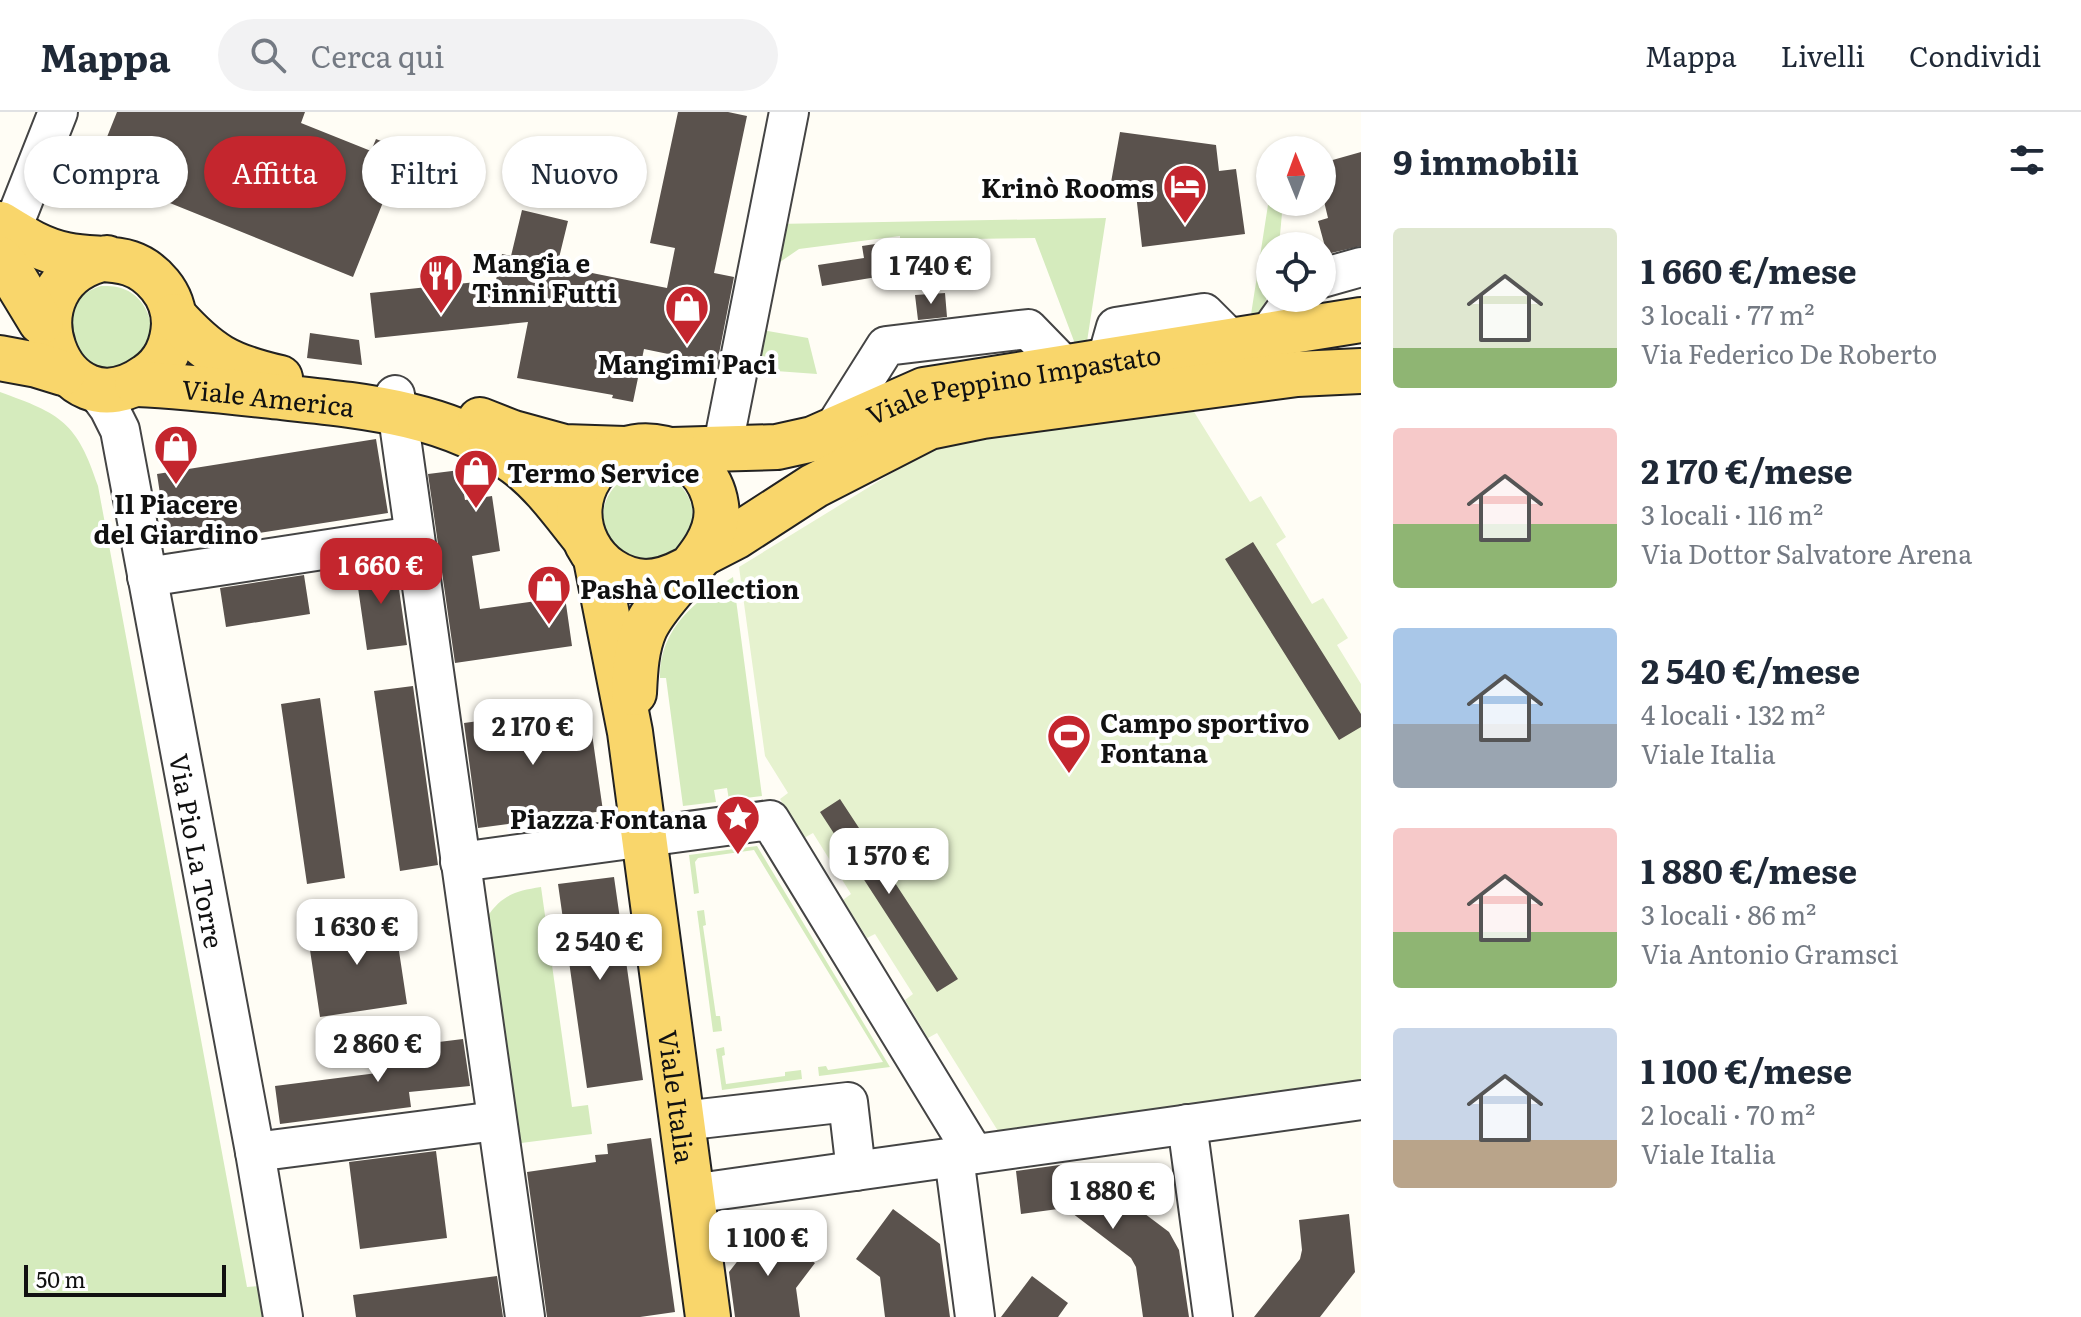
<!DOCTYPE html>
<html lang="it">
<head>
<meta charset="utf-8">
<style>
  :root { --surface:#fff; --page:#f2f2f3; --text:#1f2937; --muted:#747a83; --line:#e0e1e3; --accent:#c4262e }
  body { margin:0; font-family:Literata,serif; background:var(--page); color:var(--text); height:100vh; display:flex; flex-direction:column; font-size:30px; white-space:nowrap }
  * { box-sizing:border-box; margin:0 }
  p { font-size:26px; color:var(--muted) }
  .icon { flex:none; width:44px; height:44px; fill:none; stroke:currentColor; stroke-width:2; stroke-linecap:round; stroke-linejoin:round }
  .map { position:relative; flex:1; overflow:hidden }
  .details { display:flex; flex-direction:column; background:var(--surface); width:720px }
  .details>* { flex:none }
  .banner { position:absolute; left:24px; top:24px; width:760px; height:72px; display:flex; gap:16px }
  .needle { width:52px; rotate:359deg }
  .tools { position:absolute; left:1256px; top:24px; display:grid; gap:16px }
  .tools a { display:grid; place-items:center; width:80px; height:80px; border-radius:50%; background:var(--surface); box-shadow:0 2px 6px #0004; font-size:40px }
  .scale { position:absolute; left:24px; bottom:20px; width:202px; box-sizing:border-box; padding-left:8px; border:4px solid #111; border-top:0; font-size:22px; line-height:28px; white-space:nowrap; color:#111; -webkit-text-stroke:6px #fff; paint-order:stroke }
  .price { position:absolute; translate:-50% -68px; padding:0 18px; border-radius:16px; background:#fff; color:#222; font-size:26px; line-height:52px; filter:drop-shadow(0 2px 4px #0008) }
  .price::after { content:''; position:absolute; left:50%; top:48px; width:24px; height:18px; margin-left:-12px; background:inherit; clip-path:polygon(0 0,100% 0,50% 100%) }
  .price.selected { background:var(--accent); color:#fff }
  ul { padding:0; list-style:none }
  li { display:flex; align-items:center; gap:24px; height:200px; padding:0 32px }
  li span { display:grid; place-items:center; flex:none; width:224px; height:160px; border-radius:8px; color:#555 }
  li>.icon { margin-inline-start:auto }
  span .icon { width:96px; height:96px; fill:#fffc; stroke-width:1 }
  li b { font-size:34px }
  h2 { display:flex; justify-content:space-between; align-items:center; height:96px; padding:0 32px; font-size:34px }
  .tag { padding:0 28px; border-radius:36px; background:var(--surface); box-shadow:0 2px 6px #0004; font-size:28px; line-height:72px }
  .tag.selected { background:var(--accent); color:#fff }
  header { display:flex; align-items:center; gap:48px; box-sizing:border-box; height:112px; padding:0 40px; background:var(--surface); border-bottom:2px solid var(--line) }
  header strong { font-size:38px }
  nav { display:flex; gap:44px; margin-inline-start:auto; font-size:28px }
  .search { width:560px; height:72px; background:var(--page); display:flex; align-items:center; gap:20px; box-sizing:border-box; padding:0 28px; border-radius:44px; color:var(--muted); font-size:30px }
  main { display:flex; flex:1; min-height:0 }
  .map>svg:first-child { display:block }
  .green { fill:#d5ebbd }
  .pitch { fill:#e6f2cf }
  .building { fill:#5a524d }
  .lines { fill:none; stroke-linecap:round; stroke-linejoin:round }
  .minor-casing { stroke:#444; stroke-width:42 }
  .major-casing { stroke:#222; stroke-width:48 }
  .minor { stroke:#fff; stroke-width:38 }
  .major { stroke:#f9d66b; stroke-width:44 }
  .labels { text-anchor:middle; dominant-baseline:central; stroke-width:8; stroke-linejoin:round; paint-order:stroke }
  .poi-label { font-size:26px; font-weight:bold; fill:#111; stroke:#fff; text-anchor:start }
  .street-label { font-size:26px; fill:#111; stroke:#fff }
</style>
</head>
<body>
<header>
<strong>Mappa</strong>
<div class="search"><svg class="icon" aria-label="search" viewBox="0 0 24 24"><circle cx="10" cy="10" r="6"/><path d="M15 15l6 6"/></svg>Cerca qui</div>
<nav><a>Mappa</a><a>Livelli</a><a>Condividi</a></nav>
</header>
<main>
<div class="map">
<svg width="1361" height="1205" viewBox="0 0 1361 1205">
  <rect width="100%" height="100%" fill="#fffdf5"/>
  <path class="green" d="M1270,80V90H1283L1279,134H1270C1270,166 1276,186 1250,209Z
    M1106,106L1086,236L1077,237L1035,126L900,128V124L799,137L767,159L776,112Z
    M101,174C110,174 118,174 126,178C147,187 159,218 146,238C141,245 133,251 127,256H87L64,210C74,191 80,181 101,174Z
    M756,217L808,226L817,262L747,257Z
    M0,280C61,302 77,310 98,374L247,1175L259,1174L262,1205H0Z
    M603 405a45 45 0 1 1 90 0a45 45 0 1 1-90 0Z
    M733,465L762,684L729,688L727,676L714,678L716,690L683,694L666,566H660C659,517 695,489 733,465Z
    M757,734L890,955L819,964L818,955L826,954L828,958L883,950L754,738L698,746L695,750L699,781L694,782L689,743Z
    M541,775L572,995L588,993L592,1022L521,1031L506,948L487,805C502,783 515,779 541,775Z
    M704,798L706,813L703,814L716,904H720L722,919L713,920L697,799Z
    M724,935L725,943L722,944L726,972L785,964V960L801,958L802,967L722,978L716,937Z"/>
  <path class="pitch" d="M1191,295L1250,390L1261,384L1286,425L1276,432L1312,492L1323,486L1348,526L1337,533L1361,572V968L998,1019L937,921L928,926L905,888L913,882L875,822L867,826L843,788L851,782L813,721L804,726L780,687L788,681L765,644L739,455L944,329Z"/>
  <path class="building" d="M117,0H305L301,11L371,39L376,27L404,38L353,165L93,60Z
    M678,0H728L747,4L714,161L734,165L717,252L644,237L633,290L612,286L613,283L517,266L528,210L375,226L370,181L496,168L502,142L511,144L522,98L568,109L557,154L667,176L675,136L650,131Z
    M1120,20L1216,33L1219,59L1236,57L1245,122L1142,135L1135,73L1110,76Z
    M1361,40V134L1327,142L1318,109L1328,106L1322,81V51Z
    M895,129L901,161L822,174L818,153L864,146L862,134Z
    M945,181L947,205L918,208L915,183Z
    M310,221L359,228L362,253L307,246Z
    M376,327L388,401L168,435L157,362Z
    M460,358L465,388L492,384L500,439L472,444L480,497L565,485L572,534L455,551L428,362Z
    M1253,430L1361,602V615L1339,628L1225,447Z
    M395,449L407,533L367,538L355,455Z
    M304,463L310,502L226,515L220,476Z
    M413,574L438,753L400,759L374,579Z
    M320,586L345,766L307,772L281,592Z
    M588,594L603,699L478,716L464,611Z
    M840,687L958,867L937,880L820,700Z
    M614,765L643,968L587,976L558,772Z
    M394,806L407,892L320,905L307,818Z
    M463,927L470,974L409,980L411,995L280,1012L275,974L385,960L382,937Z
    M651,1026L675,1200L640,1205H547L527,1060L596,1050L595,1043L608,1042L607,1032Z
    M436,1039L447,1126L360,1137L349,1050Z
    M1067,1052L1084,1056L1169,1120L1179,1138L1189,1205H1143L1136,1155L1131,1146L1072,1101L1058,1097L1021,1102L1016,1059Z
    M893,1097L940,1132L950,1205H885L880,1165L856,1147Z
    M1349,1102L1355,1160L1320,1205H1254L1300,1147L1302,1138L1299,1108Z
    M765,1114L815,1151L796,1176L800,1205H735L729,1160Z
    M497,1164L503,1205H356L353,1183Z
    M1032,1164L1068,1191L1058,1205H1001Z"/>
  <g class="lines">
    <g class="minor-casing">
      <g id="minor">
        <path d="M11,119L58,0"/>
        <path d="M1322,166L1361,155"/>
        <path d="M1267,224L1294,186"/>
        <path d="M1106,250L1116,215L1204,201L1233,230"/>
        <path id="s1" d="M95,277L109,296L120,318L255,1040L283,1205"/>
        <path d="M395,283L525,1205"/>
        <path d="M833,318L886,234L1028,217L1066,256"/>
        <path d="M722,338L789,0"/>
        <path d="M147,465L414,424"/>
        <path d="M460,750L770,708L974,1042"/>
        <path d="M682,1009L848,990L856,1059"/>
        <path d="M1187,1012L1213,1205"/>
        <path d="M255,1040L496,1009"/>
        <path d="M954,1045L975,1205"/>
        <path d="M691,1082L1361,988"/>
      </g>
    </g>
    <g class="major-casing">
      <g id="major">
        <path d="M0,112C21,125 41,138 66,143C103,151 132,139 160,173C169,184 174,198 174,212C173,233 165,252 147,264C59,327 0,167 107,146"/>
        <path d="M0,147L10,159L41,210"/>
        <path d="M174,204C209,243 228,254 280,266"/>
        <path d="M0,246L37,253L63,261"/>
        <path id="s2" d="M137,272C182,274 226,279 271,284C354,293 447,299 516,351C542,370 562,398 582,423"/>
        <path d="M480,308L513,321L564,335L625,337"/>
        <path id="s3" d="M672,338L777,335L813,327L924,278L1361,208"/>
        <path d="M704,441L735,425L814,374L929,315L983,304L1297,262L1361,259"/>
        <path id="s4" d="M596,447L630,620L708,1205"/>
        <path d="M634,581C635,560 636,536 645,516C664,475 723,439 716,393C707,333 626,312 591,363C561,408 593,467 645,470C660,470 673,465 686,458"/>
      </g>
    </g>
    <use href="#minor" class="minor"/>
    <use href="#major" class="major"/>
  </g>
  <defs>
    <g id="hotel-pin" transform="scale(2.3)"><path d="M0 17L-7.5 6A9.5 9.5 0 1 1 7.5 6Z" fill="#c4262e" stroke="#fff"/><path d="M-6-4.5h1.5V1H6V5H4.5V3h-9V5H-6ZM-4 0a1.8 1.8 0 1 1 3.6 0ZM.5 0V-2.5h3Q6-2.5 6 0Z" fill="#fff"/></g>
    <g id="restaurant-pin" transform="scale(2.3)"><path d="M0 17L-7.5 6A9.5 9.5 0 1 1 7.5 6Z" fill="#c4262e" stroke="#fff"/><path d="M-5-6h1v4h1v-4h1v4h1v-4h1v5L-1.5 .5V6h-2V.5L-5-1ZM5-6V6H3V1.5H1.5Q1.5-4 5-6Z" fill="#fff"/></g>
    <g id="shop-pin" transform="scale(2.3)"><path d="M0 17L-7.5 6A9.5 9.5 0 1 1 7.5 6Z" fill="#c4262e" stroke="#fff"/><path d="M-5-2.5h2.3a2.7 3.5 0 0 1 5.4 0H5L5.5 6h-11ZM-1.5-2.5h3a1.5 2.3 0 0 0-3 0Z" fill="#fff"/></g>
    <g id="stadium-pin" transform="scale(2.3)"><path d="M0 17L-7.5 6A9.5 9.5 0 1 1 7.5 6Z" fill="#c4262e" stroke="#fff"/><path d="M0-5a6.5 5 0 1 0 0 10a6.5 5 0 1 0 0-10ZM-3.5-1.8h7v3.6h-7Z" fill="#fff"/></g>
    <g id="sight-pin" transform="scale(2.3)"><path d="M0 17L-7.5 6A9.5 9.5 0 1 1 7.5 6Z" fill="#c4262e" stroke="#fff"/><path d="M0-6L1.8-2.2L6-1.7L2.9 1.2L3.7 5.4L0 3.3L-3.7 5.4L-2.9 1.2L-6-1.7L-1.8-2.2Z" fill="#fff"/></g>
  </defs>
  <g fill-rule="evenodd">
    <use href="#hotel-pin" x="1185" y="74"/>
    <use href="#restaurant-pin" x="441" y="164"/>
    <use href="#shop-pin" x="687" y="195"/>
    <use href="#shop-pin" x="176" y="335"/>
    <use href="#shop-pin" x="476" y="359"/>
    <use href="#shop-pin" x="549" y="475"/>
    <use href="#stadium-pin" x="1069" y="624"/>
    <use href="#sight-pin" x="738" y="705"/>
  </g>
  <g class="labels">
    <g class="poi-label">
      <text x="1154" y="74" text-anchor="end">Krinò Rooms</text>
      <text x="472" y="149">Mangia e<tspan x="472" dy="30">Tinni Futti</tspan></text>
      <text x="687" y="250" text-anchor="middle">Mangimi Paci</text>
      <text x="507" y="359">Termo Service</text>
      <text x="176" y="390" text-anchor="middle">Il Piacere<tspan x="176" dy="30">del Giardino</tspan></text>
      <text x="580" y="475">Pashà Collection</text>
      <text x="1100" y="609">Campo sportivo<tspan x="1100" dy="30">Fontana</tspan></text>
      <text x="707" y="705" text-anchor="end">Piazza Fontana</text>
    </g>
    <g class="street-label">
      <text stroke="none"><textPath href="#s3" startOffset="352">Viale Peppino Impastato</textPath></text>
      <text stroke="none"><textPath href="#s2" startOffset="132">Viale America</textPath></text>
      <text stroke="none"><textPath href="#s1" startOffset="476">Via Pio La Torre</textPath></text>
      <text stroke="none"><textPath href="#s4" startOffset="544">Viale Italia</textPath></text>
    </g>
  </g>
</svg>
<div class="tools">
<a><svg class="needle" viewBox="-14 -14 28 28"><path d="M0-13l5 13h-10z" fill="#e53935"/><path d="M0 13l5-13h-10z" fill="#747a83"/></svg></a>
<a><svg class="icon" aria-label="locate" viewBox="0 0 24 24"><circle cx="12" cy="12" r="6"/><path d="M12 2v4M12 18v4M2 12h4M18 12h4"/></svg></a>
</div>
<div class="scale">50 m</div>
<b class="price" style="left:931px;top:194px">1 740 €</b>
<b class="price selected" style="left:381px;top:494px">1 660 €</b>
<b class="price" style="left:533px;top:655px">2 170 €</b>
<b class="price" style="left:889px;top:784px">1 570 €</b>
<b class="price" style="left:357px;top:855px">1 630 €</b>
<b class="price" style="left:600px;top:870px">2 540 €</b>
<b class="price" style="left:378px;top:972px">2 860 €</b>
<b class="price" style="left:1113px;top:1119px">1 880 €</b>
<b class="price" style="left:768px;top:1166px">1 100 €</b>
<div class="banner">
<a class="tag">Compra</a>
<a class="tag selected">Affitta</a>
<a class="tag">Filtri</a>
<a class="tag">Nuovo</a>
</div>
</div>
<section class="details">
<h2>9 immobili<svg class="icon" aria-label="filters" viewBox="0 0 24 24"><path d="M4 7h16M4 17h16"/><circle cx="9" cy="7" r="2"/><circle cx="15" cy="17" r="2"/></svg></h2>
<ul>
<li><span style="background:linear-gradient(#dfe7d0 75%,#8fb573 0)"><svg class="icon" aria-label="home" viewBox="0 0 24 24"><path d="M3 11l9-7 9 7M6 9v11h12V9"/></svg></span><div><b>1 660 €/mese</b><p>3 locali · 77 m²</p><p>Via Federico De Roberto</p></div></li>
<li><span style="background:linear-gradient(#f6c9c9 60%,#8fb573 0)"><svg class="icon" aria-label="home" viewBox="0 0 24 24"><path d="M3 11l9-7 9 7M6 9v11h12V9"/></svg></span><div><b>2 170 €/mese</b><p>3 locali · 116 m²</p><p>Via Dottor Salvatore Arena</p></div></li>
<li><span style="background:linear-gradient(#a9c7e8 60%,#9aa5b1 0)"><svg class="icon" aria-label="home" viewBox="0 0 24 24"><path d="M3 11l9-7 9 7M6 9v11h12V9"/></svg></span><div><b>2 540 €/mese</b><p>4 locali · 132 m²</p><p>Viale Italia</p></div></li>
<li><span style="background:linear-gradient(#f6c9c9 65%,#8fb573 0)"><svg class="icon" aria-label="home" viewBox="0 0 24 24"><path d="M3 11l9-7 9 7M6 9v11h12V9"/></svg></span><div><b>1 880 €/mese</b><p>3 locali · 86 m²</p><p>Via Antonio Gramsci</p></div></li>
<li><span style="background:linear-gradient(#c9d6e8 70%,#b9a48a 0)"><svg class="icon" aria-label="home" viewBox="0 0 24 24"><path d="M3 11l9-7 9 7M6 9v11h12V9"/></svg></span><div><b>1 100 €/mese</b><p>2 locali · 70 m²</p><p>Viale Italia</p></div></li>
</ul>
</section>
</main>
</body>
</html>
